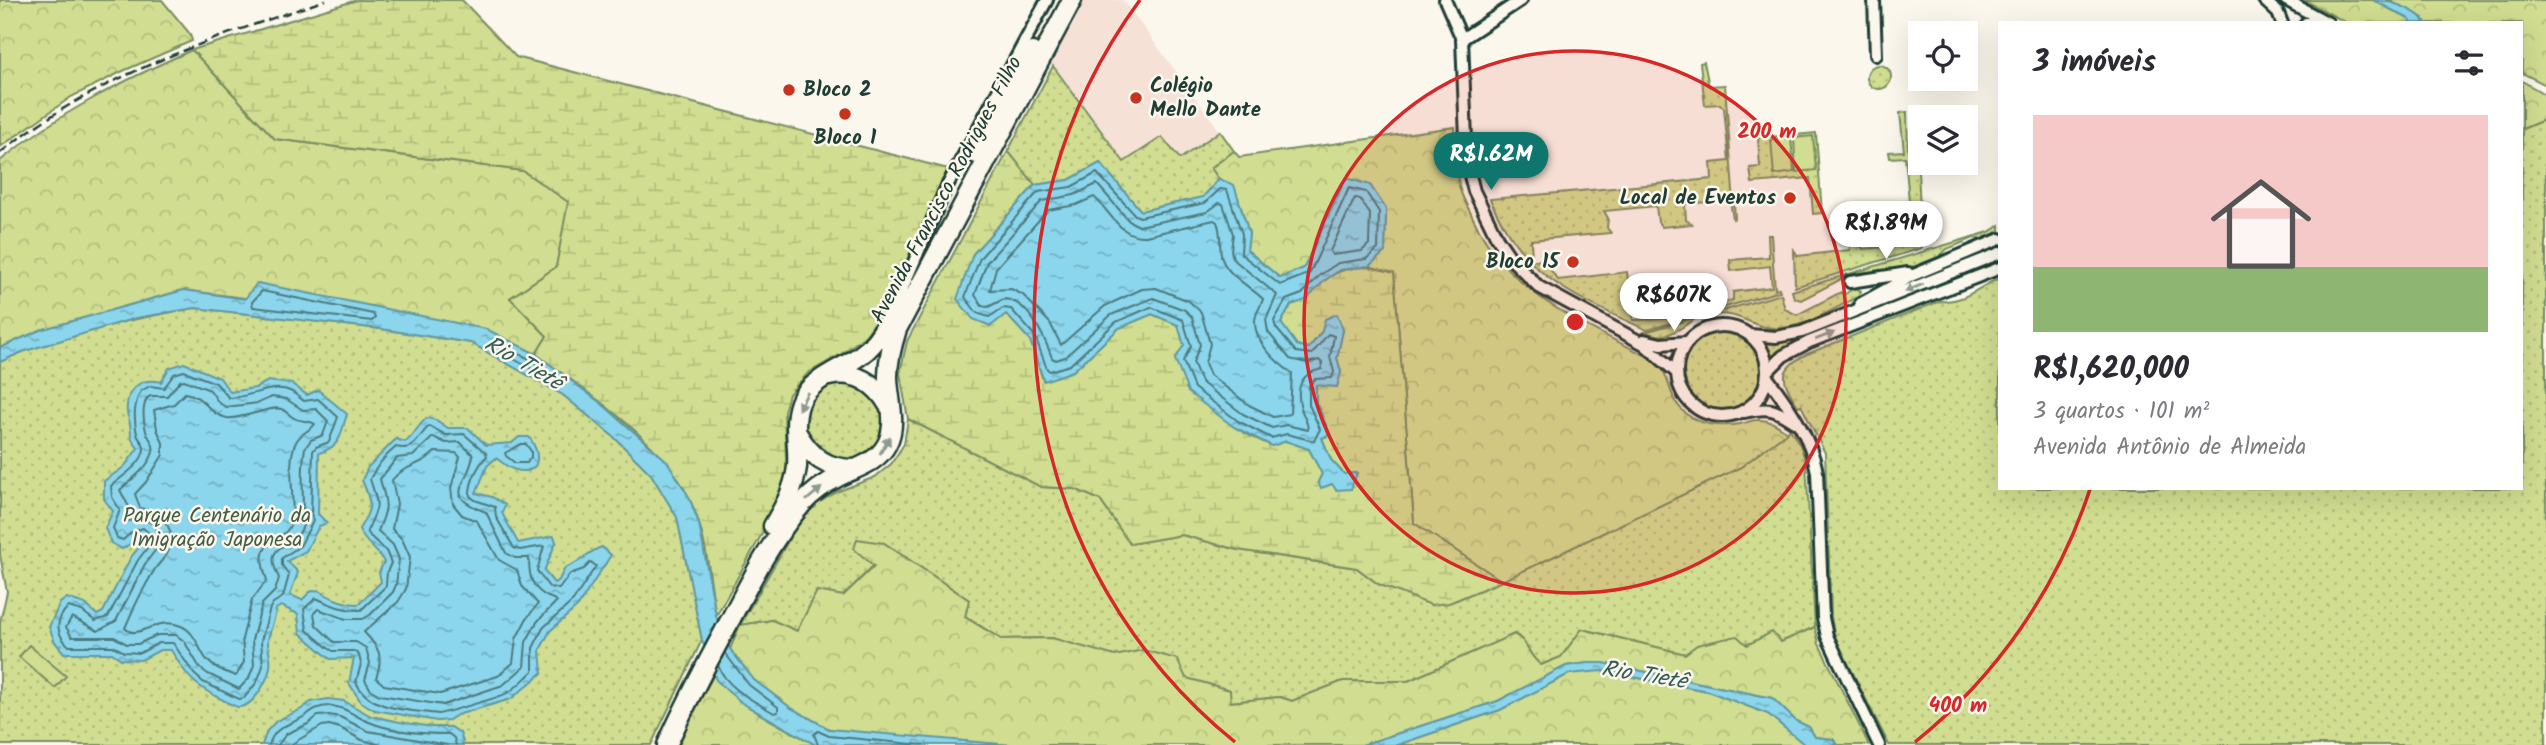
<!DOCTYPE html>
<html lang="pt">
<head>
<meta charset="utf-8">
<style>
  :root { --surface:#fff; --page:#f7f7f7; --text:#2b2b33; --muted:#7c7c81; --line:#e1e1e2; --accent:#0f766e }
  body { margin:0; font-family:Kalam,sans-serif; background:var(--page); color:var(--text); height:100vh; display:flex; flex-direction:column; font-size:26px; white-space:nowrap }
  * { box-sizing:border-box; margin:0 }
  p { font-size:23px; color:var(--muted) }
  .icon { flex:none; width:38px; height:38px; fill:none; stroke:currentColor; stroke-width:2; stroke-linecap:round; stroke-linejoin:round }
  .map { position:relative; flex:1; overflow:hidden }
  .panel { position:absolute; left:1998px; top:21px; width:525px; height:469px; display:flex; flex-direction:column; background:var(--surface); border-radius:0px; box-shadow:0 7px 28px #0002 }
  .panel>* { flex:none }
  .controls { position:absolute; left:1908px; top:21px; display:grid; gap:14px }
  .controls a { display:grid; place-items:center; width:70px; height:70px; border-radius:0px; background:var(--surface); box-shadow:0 7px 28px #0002; font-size:35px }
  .price { position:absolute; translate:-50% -60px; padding:0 16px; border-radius:24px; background:#fff; color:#222; font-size:23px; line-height:46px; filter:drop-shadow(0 2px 4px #0008) }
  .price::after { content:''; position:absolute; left:50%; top:42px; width:21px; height:16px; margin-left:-10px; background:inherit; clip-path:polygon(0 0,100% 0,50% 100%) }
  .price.selected { background:var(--accent); color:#fff }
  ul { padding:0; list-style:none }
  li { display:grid; align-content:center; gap:14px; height:371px; padding:0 35px }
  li+li { border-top:2px solid var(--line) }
  li span { display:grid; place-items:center; height:217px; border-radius:0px; color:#555 }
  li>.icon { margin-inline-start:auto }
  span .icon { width:126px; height:126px; fill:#fffc; stroke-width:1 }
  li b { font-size:30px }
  h2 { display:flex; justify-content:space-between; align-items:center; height:84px; padding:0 35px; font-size:30px }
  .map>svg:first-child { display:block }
  .built { fill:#f5e1d6 }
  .green { fill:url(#green-dots); stroke:#788d62; stroke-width:2 }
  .forest { fill:url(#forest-crowns); stroke:#788d62; stroke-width:2 }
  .wetland { fill:url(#wetland-marsh); stroke:#788d62; stroke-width:2 }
  .pitch { fill:#d1dd90; stroke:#788d62; stroke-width:2 }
  .water { fill:url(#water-ripples); stroke:#6099a3; stroke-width:2 }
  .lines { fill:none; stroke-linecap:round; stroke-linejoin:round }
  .shore { stroke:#4b7a7e; stroke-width:2 }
  .street-casing { stroke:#1f3d34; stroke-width:16 }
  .primary-casing { stroke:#1f3d34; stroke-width:23 }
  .street { stroke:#fbf7ec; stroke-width:10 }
  .primary { stroke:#fbf7ec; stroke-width:18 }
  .rail { stroke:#1f3d34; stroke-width:2.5; stroke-dasharray:10 5; stroke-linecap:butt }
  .oneway { fill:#8d9a90 }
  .ring { fill:none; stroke:#d62828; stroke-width:3.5 }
  .poi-dot { fill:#c8321e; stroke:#fbf7ec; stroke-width:2.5 }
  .labels { text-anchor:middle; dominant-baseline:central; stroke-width:5; stroke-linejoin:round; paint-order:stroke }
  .poi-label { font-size:21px; font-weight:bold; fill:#1f3d34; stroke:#fbf7ec; text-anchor:start }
  .street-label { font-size:21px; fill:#1f3d34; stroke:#fbf7ec }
  .park-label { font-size:21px; fill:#435d46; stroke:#fbf7ec }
  .water-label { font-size:23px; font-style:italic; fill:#355c59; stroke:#fbf7ec }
  .centre { fill:#d62828; stroke:#fbf7ec; stroke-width:3.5 }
  .ring-label { font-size:21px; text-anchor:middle; font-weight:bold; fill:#d62828; stroke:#fbf7ec; stroke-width:5; stroke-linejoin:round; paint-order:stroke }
</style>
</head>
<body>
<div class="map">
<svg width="2546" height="745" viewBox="0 0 2546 745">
  <defs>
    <pattern id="green-dots" width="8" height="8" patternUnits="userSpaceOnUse" patternTransform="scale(1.75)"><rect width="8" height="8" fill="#d1dd90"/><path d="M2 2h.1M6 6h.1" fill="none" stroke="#b3bf7d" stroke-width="1.8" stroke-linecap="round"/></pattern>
    <pattern id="forest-crowns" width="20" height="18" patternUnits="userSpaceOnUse" patternTransform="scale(1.75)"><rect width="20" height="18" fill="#d1dd90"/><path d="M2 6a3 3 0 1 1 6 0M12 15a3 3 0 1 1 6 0" fill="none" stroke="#b3bf7d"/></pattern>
    <pattern id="wetland-marsh" width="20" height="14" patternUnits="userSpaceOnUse" patternTransform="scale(1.75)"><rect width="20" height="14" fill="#d1dd90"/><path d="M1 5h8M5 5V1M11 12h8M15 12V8" fill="none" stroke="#b3bf7d"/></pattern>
    <pattern id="water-ripples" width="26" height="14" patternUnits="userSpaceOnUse" patternTransform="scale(1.75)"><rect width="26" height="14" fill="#8cd6ed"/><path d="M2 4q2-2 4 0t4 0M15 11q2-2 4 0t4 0" fill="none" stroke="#72afc1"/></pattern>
  </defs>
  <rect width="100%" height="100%" fill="#fbf7ec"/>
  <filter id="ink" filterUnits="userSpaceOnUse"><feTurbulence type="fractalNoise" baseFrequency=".0143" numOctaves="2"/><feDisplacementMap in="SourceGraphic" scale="14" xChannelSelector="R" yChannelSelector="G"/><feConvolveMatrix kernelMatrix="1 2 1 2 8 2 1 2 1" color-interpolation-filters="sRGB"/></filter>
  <g filter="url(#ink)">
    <path class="built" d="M1079,0H1123L1220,131L1179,160L1125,162L1048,60L1073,25Z"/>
    <path class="green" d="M1704,62L1709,86L1725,85L1735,218L1733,219L1730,200L1685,204L1686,220L1692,224L1662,227L1658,222L1656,206L1604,211L1608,218L1607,228L1611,233L1531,240L1532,261L1543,260L1558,280L1627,272L1633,320L1665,319L1733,300V292L1772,287L1770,266L1731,271L1730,260L1769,257L1768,235H1771L1775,289L1779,288L1780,291L1647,330C1573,296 1525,279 1490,199L1712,179L1711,163L1729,161L1724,108L1720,104L1705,105L1700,63Z
      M1867 77a12 12 0 1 1 24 0a12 12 0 1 1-24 0Z
      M1053,66L1124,162L1162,137L1180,159L1220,131L1234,151L1211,168L1219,179L1203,197L1141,211L1100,163L1069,180L1035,185L1008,151Z
      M1907,112L1908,151H1917L1922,248L1795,287L1794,250L1798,256L1850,250L1849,233H1858L1860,244L1863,249L1916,244L1913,226L1891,225V215L1910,212L1905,157L1890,158L1889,152L1904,151L1900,113Z
      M2546,119V745H1889L1835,638L1831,617L1825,453L1801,405L1798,406C1781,380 1777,369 1807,354L1940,301C1965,303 1979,286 2000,278V488H2522V129Z
      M1816,133L1822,213L1813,214L1810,178L1752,183L1750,168L1760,167L1758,138Z
      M2000,225V233L1983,240L1974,238L1947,249L1939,257L1915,266L1851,274L1801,300L1794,298L1792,291L1989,232Z
      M2000,259V263L1792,345L1772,365L1761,339L1777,342L1796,339Z
      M1855,288L1861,291L1859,296C1831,310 1793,336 1761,326C1737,318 1735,312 1708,315L1781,294L1785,309L1797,315L1841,292L1843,295Z
      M195,308L381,329L471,343L563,395L614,437L651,474L677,517L702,640L651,745H0V622L7,592L0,555V362C59,334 131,319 195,308Z
      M1698,317C1681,328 1666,342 1645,332Z
      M1681 369a41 41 0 1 1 82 0a41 41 0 1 1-82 0Z
      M804 421a40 40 0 1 1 80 0a40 40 0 1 1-80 0Z
      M908,419L1041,487L1075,489L1100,500L1130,544L1182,535L1238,550L1357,568L1378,584L1449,603L1502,581L1741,467L1790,429L1800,445L1806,462L1815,627L1781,642L1698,645L1685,654L1582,629L1561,657L1541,665C1526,654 1529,642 1514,634L1408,681H1343L1292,701L1280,697L1230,702V690L1186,678L1143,650L1115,657L1052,638L1001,639L965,616L969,600L884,543L874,565L843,596L817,592L797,631L772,620L740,625L799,522L816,504L839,491L875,477L891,464L904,444Z"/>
    <path class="forest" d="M0,0H162L190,34L192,41L123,71L71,97L0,147Z
      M2304,0H2373L2409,19L2412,23H2347Z
      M2386,0H2546V85L2522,73V23H2426L2423,18Z
      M192,50L275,139L523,171L569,202L556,267L510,298L547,336L536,354L486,329L183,290L41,330L0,348V161C58,113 124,80 192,50Z
      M2522,81L2546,95V119L2522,129Z
      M1455,127C1457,146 1456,167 1459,186C1461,196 1468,207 1472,216C1508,296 1585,324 1658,362C1670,377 1669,398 1683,411C1699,426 1720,427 1740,424C1746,423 1751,420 1757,420C1769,419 1778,425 1787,432L1741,467L1502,581L1414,523L1394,274L1369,266L1385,251L1386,210L1370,185L1346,178L1304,268L1280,278L1247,250L1249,233L1234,186L1219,179L1211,168L1234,151L1239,157Z
      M857,539L884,543L969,600L965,617L1001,639L1052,638L1115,656L1143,650L1177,659L1186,678L1230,690L1231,702L1280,697L1292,701L1343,681H1408L1514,634C1529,642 1526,654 1541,665L1561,657L1582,629L1685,654L1697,645L1737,636L1747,645L1772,632L1781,642L1815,627L1819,644L1869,745H1838L1833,739L1815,737L1809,727L1796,721L1772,698L1603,663H1588L1566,666L1498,701L1362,745H1011L880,735L829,729L791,708L754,680L730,649L740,625L772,620L797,631L817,591L843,596L874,566L854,549Z
      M1584,671H1601L1708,691L1768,714L1806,745H1397L1500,710L1569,674Z
      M714,674C724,699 791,731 816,745H676Z"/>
    <path class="wetland" d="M357,0H462L516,57L948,169L918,240L877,319L866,335L843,353L808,373L789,394L784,411L787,478L772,516L716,616C709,577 707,532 688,496C660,439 586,392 536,354L547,336L510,298L556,267L568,202L523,171L275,139L192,50Z
      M1008,151L1035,185L973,254L1006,314L1030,340L1043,380L1073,371L1119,328L1152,314L1178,325C1186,353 1210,409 1233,426C1244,434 1259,440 1272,446L1286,441L1309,449L1322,474L1318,482L1356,473L1344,474L1331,460L1322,438L1330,434L1316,403V385L1337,387L1341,372L1337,358L1343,330L1322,331L1309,348L1297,346L1281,323L1291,305C1307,299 1310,294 1322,283C1343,263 1368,265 1394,273L1414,523L1502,581L1449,603L1431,605L1378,584L1357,568L1238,550L1182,535L1130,544L1100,500L1075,489L1041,487L908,419L900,373L907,341Z"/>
    <path class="pitch" d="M1813,136L1816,170L1796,172L1794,138Z
      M1791,138L1794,172L1774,175L1771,140Z
      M29,645L66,676L55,688L19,657Z"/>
    <path class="water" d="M2373,0C2389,0 2417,9 2426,23H2412L2409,19Z
      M1100,163L1141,211L1203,197L1219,179L1234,185L1249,233L1247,250L1280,278L1304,268L1346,178L1370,185L1386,209L1385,252L1369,266L1340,270L1324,281L1306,300L1291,305L1281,323L1297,345L1309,348L1322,331L1325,319L1337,314L1343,330L1337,358L1341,372L1337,387L1316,385V403L1330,434L1322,438L1331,460L1344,474L1357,473L1351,489L1336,490L1332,484L1321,488L1318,482L1322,474L1309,449L1286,441L1272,446L1234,427L1188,392L1175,359L1184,345L1178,325L1152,314L1119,328L1073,371L1044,381L1030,340L1006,314L991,326L973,319L957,299L973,254L1035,185L1069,180Z
      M257,283L486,329L536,354L602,404L667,461L689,497L699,524L716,616L730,649L754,680L791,708L829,729L1011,745H816L742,703L716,680L714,674L702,640L677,517L651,474L614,437L563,395L471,343L381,329L195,308L136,318L22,352L0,362V348L40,330L184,290L245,299Z
      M184,363L220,378L230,392L255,388L268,381L292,384L307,395L318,390L347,414C340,435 342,446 319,453L318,514L327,523L319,526L306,551L287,561L298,572L290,595L302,600L310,592L318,590C331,598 343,604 359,604L381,582L379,572L384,562C377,548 365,545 359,529C373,507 372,504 362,480L368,467L396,439L405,442C415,436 417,425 427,418L436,420L448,428H468L486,445L512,443L519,437H529C541,452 542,476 516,470C509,469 502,462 496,458L487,466L476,493L492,497L505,505L502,513L518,543L554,536L556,542L544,571L554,583L559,580L565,568C582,562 587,552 602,547L611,555L578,606L550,631L540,650L542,673L511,699L457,715L449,720L437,721L375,710L361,702L349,683L354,658L330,659L300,633L298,614L281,606L276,609C275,620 270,630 268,640C267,649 272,657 270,667C268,679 254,708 238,707C232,706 224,700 219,698C192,684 186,675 171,650H160L141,660L121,659L112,653H64L55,642L49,627L60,603L67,598L85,604L97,615L103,612L131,557L145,540L142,535C134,539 130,545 122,549L111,543L105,528L113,511L104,499V481L124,467L138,448C128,436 132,436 130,423C129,419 127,416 127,412C125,389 141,377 161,382L169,368Z
      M1588,663H1603L1772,698L1796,721L1809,727L1815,737L1833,739L1838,745H1805L1768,714L1708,691L1601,671L1569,674L1500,710L1397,745H1362L1498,701L1566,666Z
      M328,699L344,701L371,716L400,722L432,727H451L460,733L463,742L461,745H262L267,731L276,721L300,710L311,702Z"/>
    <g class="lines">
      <path class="shore" d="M1097,173L1135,215L1140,217L1205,203L1220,189L1227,190L1242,234L1241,254L1280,285L1310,273L1349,188L1366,192L1379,212L1378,249L1366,259L1338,263L1320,275L1302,294L1286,300L1274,321L1276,328L1296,352L1312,354L1328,334L1334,336L1330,357L1334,372L1332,378L1315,379L1309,386V405L1320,429L1314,441L1287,434L1271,438L1238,421L1194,388L1183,361L1191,346L1183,320L1151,307L1116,322L1070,365L1050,371L1047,369L1035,336L1011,309L1003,308L989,317L977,313L965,297L980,258L1038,192L1071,187Z
        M1097,184L1129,221L1139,226L1207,212L1219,203L1223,204L1233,234L1231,250L1233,259L1277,295L1266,320L1268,332L1290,359L1307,363L1319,360L1322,363V369C1301,373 1295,387 1301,408C1303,416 1308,422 1308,430L1286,425L1272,428L1243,414L1201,382L1193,362L1200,345L1192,317L1185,310L1153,298L1111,315L1065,357L1056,360L1052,358C1045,338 1028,300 1004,299L988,307L982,306L975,295L987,262L1042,201L1074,195Z
        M1094,197C1111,212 1120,238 1146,236L1214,220L1217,222C1222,234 1219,243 1221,255C1224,274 1250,286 1263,299C1261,306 1256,312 1255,320C1253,341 1277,363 1292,373L1290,414L1273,417L1249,405L1210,375L1205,363L1210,344L1201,312L1189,301L1156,288L1142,289L1105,306L1061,345L1050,323L1023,295L1011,289L990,290L996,268L1048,210L1076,205Z
        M1355,198L1360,199L1370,214L1369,244L1362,251L1332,255L1330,251Z
        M262,291L373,314L375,318L372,321L253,307L252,302Z
        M506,348L532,360L541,366V371L537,372L505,354L504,351Z
        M184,371L216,383L229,398C248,398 274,383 290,391C295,393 300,398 304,401L318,399L338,417L329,442L316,447L313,451L311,513L313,521L300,546L282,558V565L289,575L283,597L273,603L270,608L261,641L263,666L257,682L244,698L239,699L203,682L194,674L173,643H159L140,653L124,652L113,646H69C55,633 55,620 68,607L82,611L95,621L108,617L138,560L151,543V535L143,528L132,532L123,540L117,538L113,528L120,510L112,497L111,486C121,477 143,464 144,449C145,442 138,440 137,434C134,419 133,405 141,391L150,386L164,388L174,374Z
        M184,380L210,390L219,403L226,407L258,403L272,397L286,399L303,410L316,409L328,421L323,435L311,440L305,448C301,468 303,490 303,510C303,513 304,517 304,521C299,552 259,538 279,578L275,591L262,604L252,640L254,665L249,678L239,689L208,674L200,668L184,641L176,635H157L138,644H127L114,637H72L66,627L72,617L98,631L116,621L145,564L160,544L159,532L151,522L143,519L128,521L129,507L120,490C131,479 148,469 153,452C155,442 148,439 146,431C143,420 142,408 147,398L151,396H167L180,381Z
        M185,393C206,396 208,415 227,418C241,420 272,405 281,409C286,410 289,416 294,418C301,422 309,420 315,424C310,431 300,433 296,442C286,461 295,496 292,518C289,547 249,532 267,580L252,600L242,639L244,662L236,676C227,673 214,668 207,660C198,649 196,632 181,626C156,615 138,642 125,628C133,609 144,587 155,569C159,563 165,558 168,552C179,529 160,512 140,508L135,494L146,482L163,455V443L157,429L154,410L174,404Z
        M429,426L446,435L464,434L486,453L487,456C478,465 469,483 470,496L475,500L495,507L496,517L514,548L520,550L544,546L537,571L549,587L559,589L570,574L584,569L591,562L596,566L573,601L543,628L533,648V671C525,678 517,688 507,693C501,697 444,713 438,714C410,710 369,711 356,682L361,664L359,655L354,651H333L328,648L307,630L304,609L316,598C331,605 344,611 361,610L386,586L387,572L391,563L386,551L370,536L367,531C380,503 379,508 370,479C376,467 385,456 396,447C416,452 418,436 429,426Z
        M433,437L446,443L460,442L473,455C469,486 440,495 486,512L506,553L515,558H529C529,574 530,588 548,597C551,598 554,599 557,601L537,622L526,642L524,667L503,685L443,705L380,695L371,690L365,680L370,663L366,648L356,642H334L316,625L314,613L318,609L346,619H363L370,615L393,592L396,585L399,559L393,545L378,531C389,505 387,506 380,479L397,458L413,456Z
        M521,444H526L531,451V457L527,463H515L506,456L505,453Z
        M435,452L456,453L460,457L451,488L453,504L462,515L477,521L499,560L517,570L522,586L538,604L527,618L516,639L513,663L498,676L440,694L384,685L376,678C384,655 379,648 364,632L398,602L406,589L410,557L402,539L392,529L397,504L392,480C404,465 420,467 435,452Z
        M718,665C726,688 754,701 774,713L778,712V707L749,685L725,653
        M269,745C275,725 289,726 305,716C313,710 318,706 329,706C345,706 355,717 369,722C393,732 423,734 449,734L454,738L456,745
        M278,745L286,734L308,724L318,716L329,715L340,717L368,731L447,745
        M290,745L322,726L329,725L340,728L362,740L381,745
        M818,745L814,734L818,731L829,736L923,745"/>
      <g class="street-casing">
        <path id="street" d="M1445,0L1462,39L1467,164L1474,191L1497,238L1512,260L1539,287L1644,344L1677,373
          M1874,0L1876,55
          M2264,0L2278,13L2282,23
          M2286,0L2328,23
          M2306,23H2320
          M1462,39L1521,0
          M1466,151L1492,148
          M1850,282L1908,273
          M897,301L947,186L1047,0
          M1860,304L1911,276L2000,239
          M1677 371a45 45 0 1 1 90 0a45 45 0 1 1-90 0Z
          M1750,335L1776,337L1802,332L2000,253
          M1644,340L1661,344L1687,342
          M1767,372L1783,356L1809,342L2000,268
          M1767,377C1788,405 1811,437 1817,472L1823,618L1827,636L1879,745
          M1744,412C1768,407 1774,408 1794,422"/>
      </g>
      <g class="primary-casing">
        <path id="primary" d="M977,154L1032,52
          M829,376C855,370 876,383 889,406
          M797,433C811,457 826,469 855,469
          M773,526C784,507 794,490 797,467C799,444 791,419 802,398C815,377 843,369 862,354C881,340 890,316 901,296
          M667,745C685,705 706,665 727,626C749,584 771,540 802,504C812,493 826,483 840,476C858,467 877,463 887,444C898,423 888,398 888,376C888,359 892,345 897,329L1072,0"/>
      </g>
      <use href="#street" class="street"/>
      <use href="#primary" class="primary"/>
      <path class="rail" d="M0,153C94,76 212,39 326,0"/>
    </g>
    <defs><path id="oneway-solid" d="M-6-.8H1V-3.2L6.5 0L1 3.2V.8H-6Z" transform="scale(1.75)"/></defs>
    <g class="oneway">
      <use href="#oneway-solid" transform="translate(1914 288) rotate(158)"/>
      <use href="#oneway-solid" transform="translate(1825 336) rotate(-21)"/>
      <use href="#oneway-solid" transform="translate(803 401) rotate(118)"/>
      <use href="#oneway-solid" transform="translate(885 445) rotate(-60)"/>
      <use href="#oneway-solid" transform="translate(814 494) rotate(-40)"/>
    </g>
  </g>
  <circle cx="1575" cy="322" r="271" fill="#d62828" fill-opacity=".12"/>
  <g class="ring">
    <circle cx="1575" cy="322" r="271"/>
    <path d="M2090 489A541 541 0 0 1 1915 742M1235 742A541 541 0 0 1 1140 0"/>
  </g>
  <g class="poi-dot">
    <circle cx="789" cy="90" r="7"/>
    <circle cx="1136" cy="98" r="7"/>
    <circle cx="845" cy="114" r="7"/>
    <circle cx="1790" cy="198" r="7"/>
    <circle cx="1573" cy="262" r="7"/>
  </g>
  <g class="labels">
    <g class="poi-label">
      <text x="1150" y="86">Colégio<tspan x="1150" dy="24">Mello Dante</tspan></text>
      <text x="803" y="90">Bloco 2</text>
      <text x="845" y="138" text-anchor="middle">Bloco 1</text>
      <text x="1776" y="198" text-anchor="end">Local de Eventos</text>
      <text x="1559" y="262" text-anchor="end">Bloco 15</text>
    </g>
    <g class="street-label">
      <text transform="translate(947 190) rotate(-62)">Avenida Francisco Rodrigues Filho</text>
    </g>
    <g class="park-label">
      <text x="217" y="516">Parque Centenário da<tspan x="217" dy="24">Imigração Japonesa</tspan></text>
    </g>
    <g class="water-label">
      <text transform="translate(523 364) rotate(30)">Rio Tietê</text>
      <text transform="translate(1644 676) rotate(9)">Rio Tietê</text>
    </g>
  </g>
  <circle cx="1575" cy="322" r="10" class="centre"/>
  <g class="ring-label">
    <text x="1767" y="138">200 m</text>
    <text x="1958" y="712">400 m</text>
  </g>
</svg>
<div class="controls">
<a><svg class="icon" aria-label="locate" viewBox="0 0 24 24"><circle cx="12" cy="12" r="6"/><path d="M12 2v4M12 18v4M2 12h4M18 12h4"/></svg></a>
<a><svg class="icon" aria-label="layers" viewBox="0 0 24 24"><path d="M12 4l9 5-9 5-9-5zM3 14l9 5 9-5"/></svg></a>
</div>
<b class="price selected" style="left:1491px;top:192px">R$1.62M</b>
<b class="price" style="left:1886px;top:261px">R$1.89M</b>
<b class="price" style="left:1674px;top:333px">R$607K</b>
<section class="panel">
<h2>3 imóveis<svg class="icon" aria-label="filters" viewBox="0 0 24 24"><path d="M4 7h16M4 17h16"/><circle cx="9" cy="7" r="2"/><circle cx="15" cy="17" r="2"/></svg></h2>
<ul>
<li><span style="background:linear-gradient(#f6c9c9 70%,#8fb573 0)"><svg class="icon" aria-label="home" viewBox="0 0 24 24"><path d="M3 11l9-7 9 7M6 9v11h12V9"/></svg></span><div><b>R$1,620,000</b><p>3 quartos · 101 m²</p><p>Avenida Antônio de Almeida</p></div></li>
</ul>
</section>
</div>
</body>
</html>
